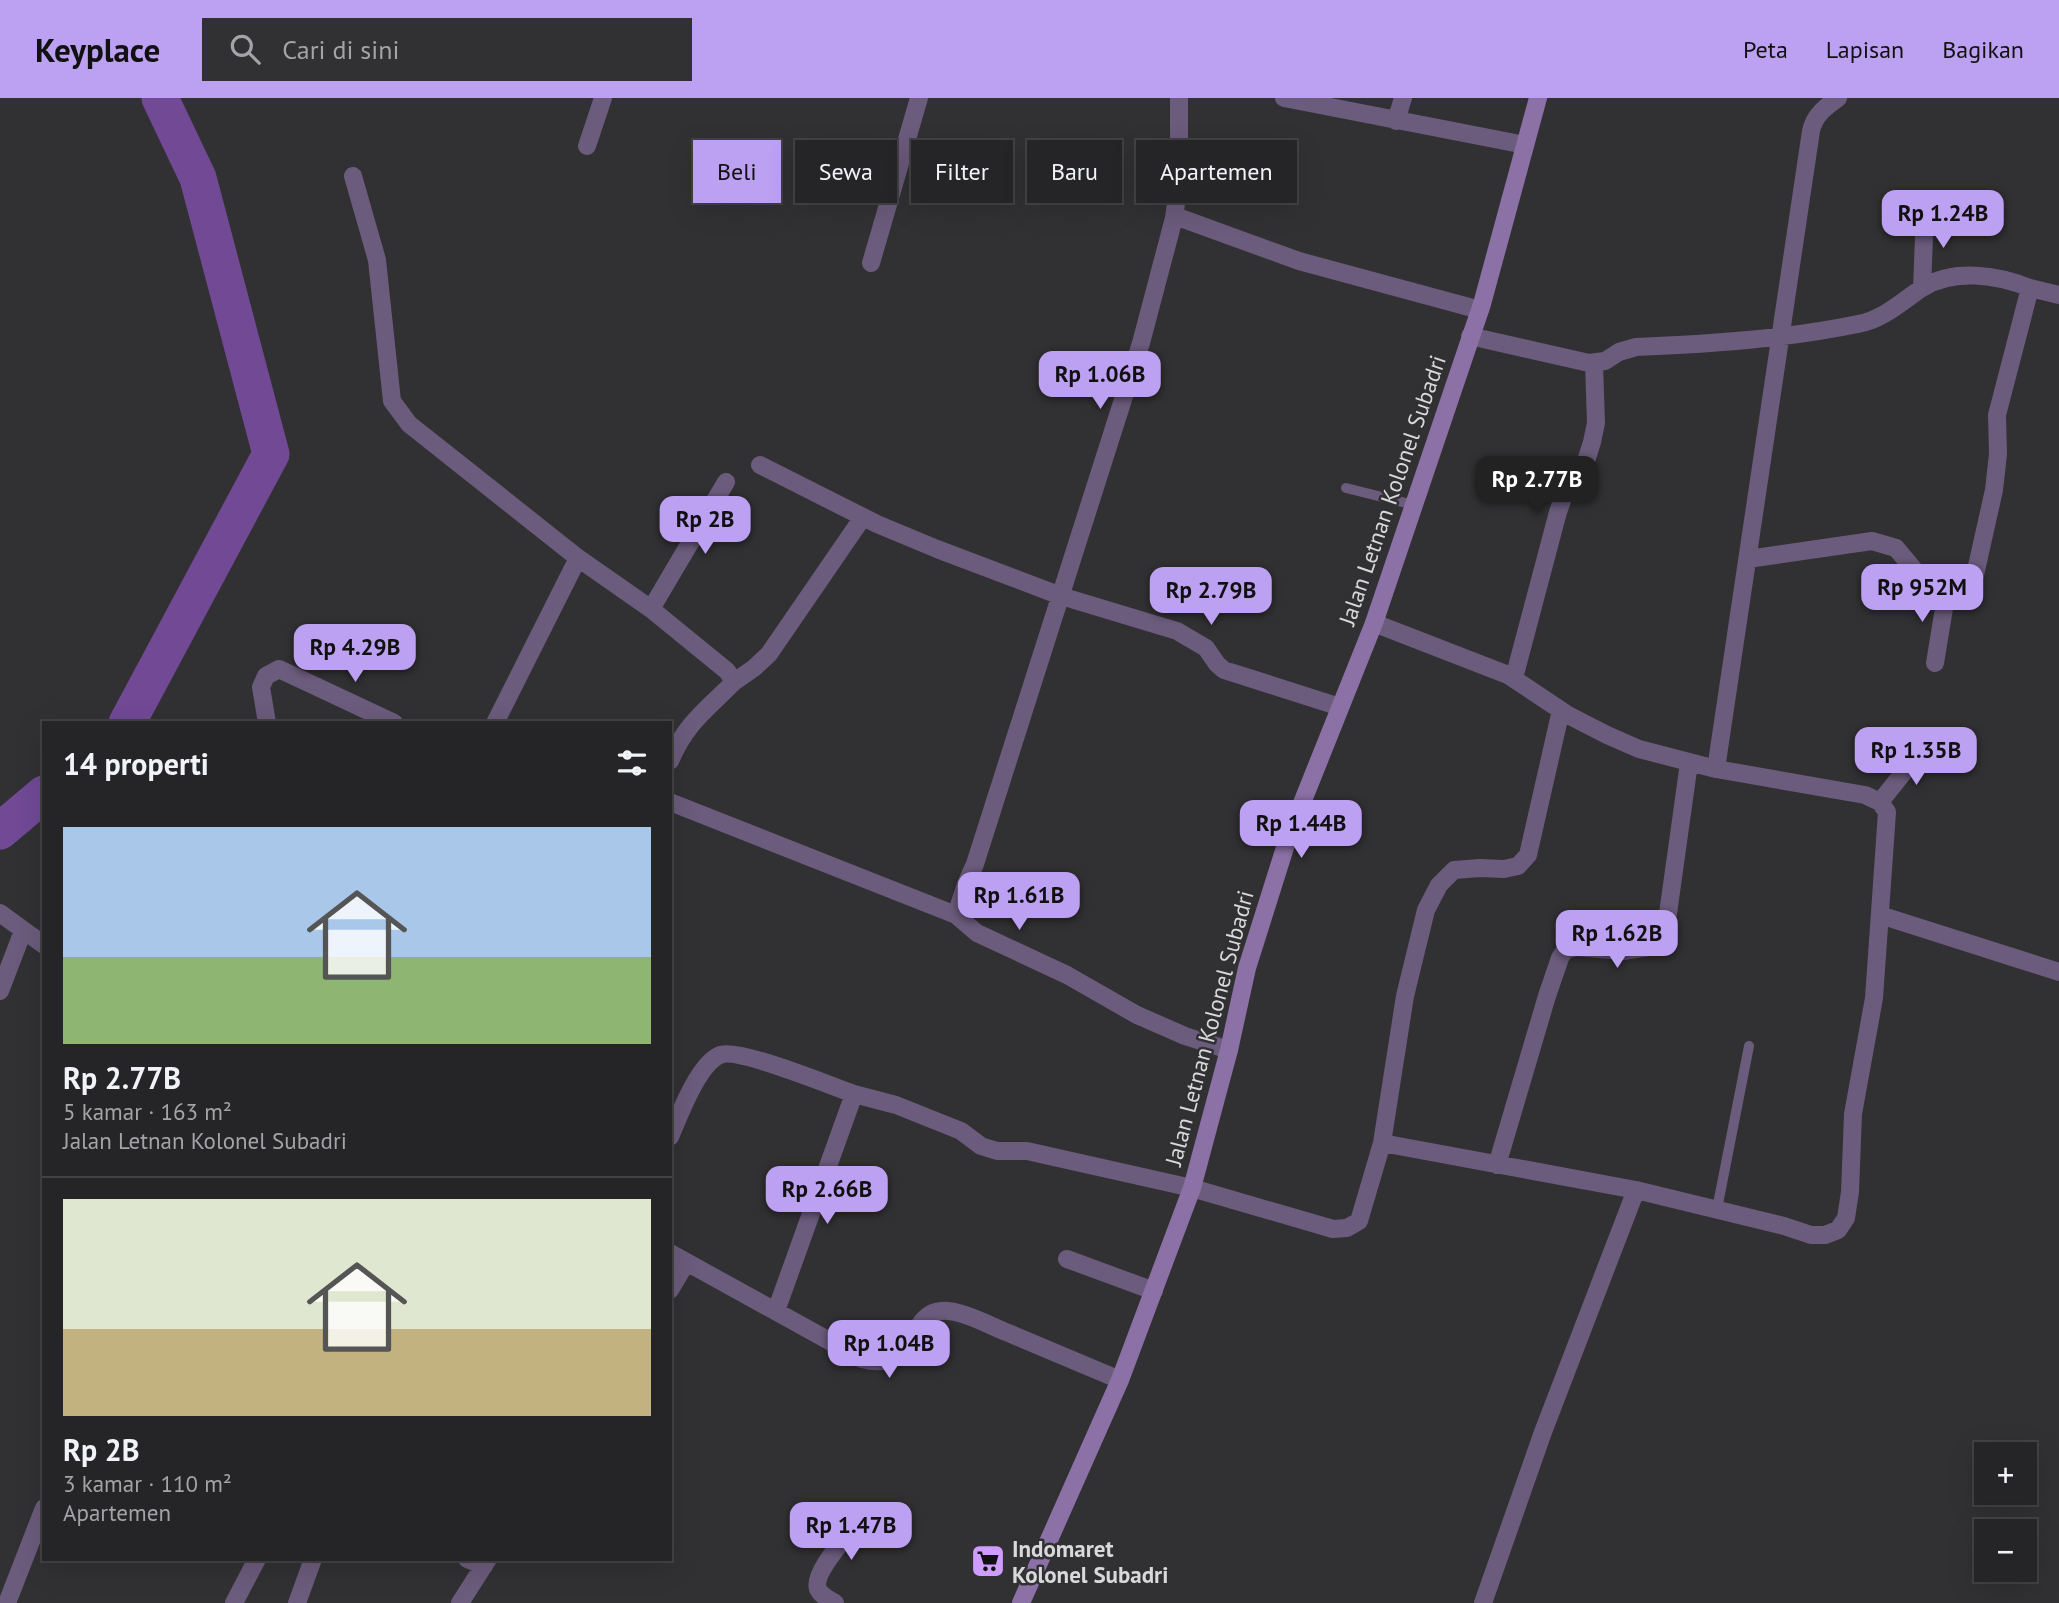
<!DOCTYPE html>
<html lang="id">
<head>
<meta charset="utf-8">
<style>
  :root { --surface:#252426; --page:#313032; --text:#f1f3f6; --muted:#a3a4a7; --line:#424143; --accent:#bca0f2 }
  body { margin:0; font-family:"PT Sans",sans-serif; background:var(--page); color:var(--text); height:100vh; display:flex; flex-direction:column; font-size:26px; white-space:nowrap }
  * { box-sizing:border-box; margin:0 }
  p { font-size:23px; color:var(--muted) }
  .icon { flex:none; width:38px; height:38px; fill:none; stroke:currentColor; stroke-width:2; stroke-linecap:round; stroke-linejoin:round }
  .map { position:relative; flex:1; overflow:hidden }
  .details { position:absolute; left:42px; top:623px; width:630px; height:840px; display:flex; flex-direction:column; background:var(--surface); border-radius:0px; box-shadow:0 7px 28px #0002,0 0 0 2px var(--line) }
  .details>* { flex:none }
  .guide { position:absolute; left:693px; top:42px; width:665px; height:63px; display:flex; gap:14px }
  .fabs { position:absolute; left:1974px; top:1344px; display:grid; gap:14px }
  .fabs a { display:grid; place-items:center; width:63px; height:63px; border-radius:0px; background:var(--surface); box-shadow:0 7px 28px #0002,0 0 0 2px var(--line); font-size:35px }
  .price { position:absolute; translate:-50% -60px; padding:0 16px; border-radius:14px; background:var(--accent); color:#111; font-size:23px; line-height:46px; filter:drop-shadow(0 2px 4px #0008) }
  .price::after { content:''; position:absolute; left:50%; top:42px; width:21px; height:16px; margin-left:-10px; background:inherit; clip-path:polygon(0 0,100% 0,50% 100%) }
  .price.selected { background:#222; color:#fff }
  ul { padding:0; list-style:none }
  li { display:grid; align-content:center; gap:14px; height:371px; padding:0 21px }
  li+li { border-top:2px solid var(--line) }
  li span { display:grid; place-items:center; height:217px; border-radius:0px; color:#555 }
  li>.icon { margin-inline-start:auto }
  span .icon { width:126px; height:126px; fill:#fffc; stroke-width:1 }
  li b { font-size:30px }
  h2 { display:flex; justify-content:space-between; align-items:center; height:84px; padding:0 21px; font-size:30px }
  .pill { padding:0 24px; border-radius:0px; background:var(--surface); box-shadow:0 7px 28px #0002,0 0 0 2px var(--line); font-size:24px; line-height:63px }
  .pill.selected { background:var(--accent); color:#111 }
  header { display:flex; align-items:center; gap:42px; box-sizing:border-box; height:98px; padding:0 35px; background:var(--accent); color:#111 }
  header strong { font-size:33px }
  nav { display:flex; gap:38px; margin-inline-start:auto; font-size:24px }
  .search { width:490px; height:63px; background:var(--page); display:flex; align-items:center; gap:18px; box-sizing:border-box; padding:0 24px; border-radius:0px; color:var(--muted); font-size:26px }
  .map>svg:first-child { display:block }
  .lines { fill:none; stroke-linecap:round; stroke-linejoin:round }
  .river { stroke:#714995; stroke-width:37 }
  .service { stroke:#6b5b7c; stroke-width:10 }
  .minor { stroke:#6b5b7c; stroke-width:18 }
  .secondary { stroke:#8c71a6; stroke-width:18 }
  .labels { text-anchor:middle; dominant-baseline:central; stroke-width:5; stroke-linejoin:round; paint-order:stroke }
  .street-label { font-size:23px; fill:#d9d8da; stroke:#313032 }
  .poi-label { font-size:23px; font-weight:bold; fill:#d9d8da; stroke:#313032; text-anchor:start }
</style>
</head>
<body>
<header>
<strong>Keyplace</strong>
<div class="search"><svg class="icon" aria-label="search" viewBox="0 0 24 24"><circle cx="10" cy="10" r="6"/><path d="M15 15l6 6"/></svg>Cari di sini</div>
<nav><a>Peta</a><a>Lapisan</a><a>Bagikan</a></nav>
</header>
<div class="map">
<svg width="2059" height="1505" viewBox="0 0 2059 1505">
  <rect width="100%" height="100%" fill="#313032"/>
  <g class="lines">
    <path class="river" d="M127,625L271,356L198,80L160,0
      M0,733L44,696"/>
    <path class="service" d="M1346,390L1414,407
      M1717,1111L1749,948"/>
    <path class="minor" d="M1179,0V83L1174,120L1141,245L975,766L966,786L956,817L977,835L1067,877L1137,917L1185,938L1229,952
      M1284,0L1525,47
      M1396,23L1403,0
      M587,48L603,0
      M353,78L377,162L392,303L409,326L578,460L651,511L727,573L734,584C706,612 686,625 670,663
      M1175,118L1299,163L1480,212
      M871,165L919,0
      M1922,190L1925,113
      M2030,190L2059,197
      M1470,238L1589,265L1605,263L1619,254L1636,249C1710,246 1785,241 1858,226C1884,221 1901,204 1922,190C1954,170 1998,177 2030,190L1997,317L1998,356L1994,392L1975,477L1961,490L1938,491L1926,486L1896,450L1872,443L1748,461
      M760,367L877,426L937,451L1061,498L1177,533L1206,550L1217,566L1224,572L1340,609
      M651,511L726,384
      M1374,525L1508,577L1568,617L1607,637L1639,651L1716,671L1811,33C1814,18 1825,9 1838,0
      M1935,565L1947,492
      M1514,580L1558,414L1564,397L1586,363L1592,344L1596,325L1594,265
      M734,584L754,570L769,556L863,419
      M267,625L261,589L266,578L279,571L394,625
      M495,625L578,460
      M670,704L956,817
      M1880,704L1923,650
      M0,815L44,847
      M1880,817L2059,874
      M0,893L23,833
      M670,1039C679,1018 698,966 720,957C737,949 831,988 854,996
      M1382,1045L1405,898L1426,812L1439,787L1454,772L1480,770L1504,771L1518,768L1528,757L1561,612
      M1497,1067L1547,898L1560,860L1565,852L1576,849L1623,853L1649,849L1665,837L1689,665
      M670,1155L862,1261C918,1276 907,1215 941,1213C959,1211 989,1227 1006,1234C1044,1250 1082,1266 1120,1282
      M1067,1161L1154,1193
      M670,1192L686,1165
      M776,1213L854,996L896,1007L961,1033L981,1048L997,1053H1027L1192,1090L1333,1131L1347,1130L1359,1123L1382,1045L1636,1092L1784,1128L1811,1137H1825L1838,1132L1846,1120L1850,1094L1853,1016L1874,900L1887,714L1880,704L1865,697L1716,671
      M467,1461L484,1468
      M7,1505L44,1410
      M234,1505L257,1461
      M297,1505L313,1461
      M460,1505L488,1461
      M835,1505C829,1501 821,1498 818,1491C812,1476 846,1439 856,1426
      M1483,1505L1543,1334L1636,1092"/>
    <path class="secondary" d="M1021,1505L1120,1282L1192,1090L1229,952L1247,870L1288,740L1374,525L1482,206L1538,0"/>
  </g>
  <defs>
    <g id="supermarket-square" transform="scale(1.75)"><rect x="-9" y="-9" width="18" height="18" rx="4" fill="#cf9dff" stroke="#313032"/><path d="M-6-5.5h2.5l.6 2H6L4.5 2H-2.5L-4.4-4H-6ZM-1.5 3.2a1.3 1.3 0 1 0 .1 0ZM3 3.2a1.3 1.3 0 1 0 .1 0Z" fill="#111"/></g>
  </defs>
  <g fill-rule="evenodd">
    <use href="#supermarket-square" x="988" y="1463"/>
  </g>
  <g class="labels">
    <g class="street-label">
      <text transform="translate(1392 392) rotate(-71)">Jalan Letnan Kolonel Subadri</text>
      <text transform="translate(1209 930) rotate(-75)">Jalan Letnan Kolonel Subadri</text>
    </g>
    <g class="poi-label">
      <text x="1012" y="1450">Indomaret<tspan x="1012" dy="26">Kolonel Subadri</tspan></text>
    </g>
  </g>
</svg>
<div class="fabs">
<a>+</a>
<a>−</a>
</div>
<b class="price" style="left:1943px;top:152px">Rp 1.24B</b>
<b class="price" style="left:1100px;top:313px">Rp 1.06B</b>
<b class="price selected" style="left:1537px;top:418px">Rp 2.77B</b>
<b class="price" style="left:705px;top:458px">Rp 2B</b>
<b class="price" style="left:1922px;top:526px">Rp 952M</b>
<b class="price" style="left:1211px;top:529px">Rp 2.79B</b>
<b class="price" style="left:355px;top:586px">Rp 4.29B</b>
<b class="price" style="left:1916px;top:689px">Rp 1.35B</b>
<b class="price" style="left:1301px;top:762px">Rp 1.44B</b>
<b class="price" style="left:1019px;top:834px">Rp 1.61B</b>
<b class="price" style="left:1617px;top:872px">Rp 1.62B</b>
<b class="price" style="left:827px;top:1128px">Rp 2.66B</b>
<b class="price" style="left:889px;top:1282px">Rp 1.04B</b>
<b class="price" style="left:851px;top:1464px">Rp 1.47B</b>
<div class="guide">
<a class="pill selected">Beli</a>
<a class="pill">Sewa</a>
<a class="pill">Filter</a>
<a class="pill">Baru</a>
<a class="pill">Apartemen</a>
</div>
<section class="details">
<h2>14 properti<svg class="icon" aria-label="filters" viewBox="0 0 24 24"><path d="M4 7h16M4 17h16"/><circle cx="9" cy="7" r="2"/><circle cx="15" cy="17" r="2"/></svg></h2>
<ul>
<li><span style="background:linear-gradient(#a9c7e8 60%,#8fb573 0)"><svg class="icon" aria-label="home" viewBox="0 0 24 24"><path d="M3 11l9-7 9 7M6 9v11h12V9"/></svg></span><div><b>Rp 2.77B</b><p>5 kamar · 163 m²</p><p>Jalan Letnan Kolonel Subadri</p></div></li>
<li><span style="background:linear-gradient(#dfe7d0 60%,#c2b280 0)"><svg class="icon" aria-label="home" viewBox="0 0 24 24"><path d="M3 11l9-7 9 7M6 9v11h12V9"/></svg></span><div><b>Rp 2B</b><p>3 kamar · 110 m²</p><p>Apartemen</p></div></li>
</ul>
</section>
</div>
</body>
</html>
